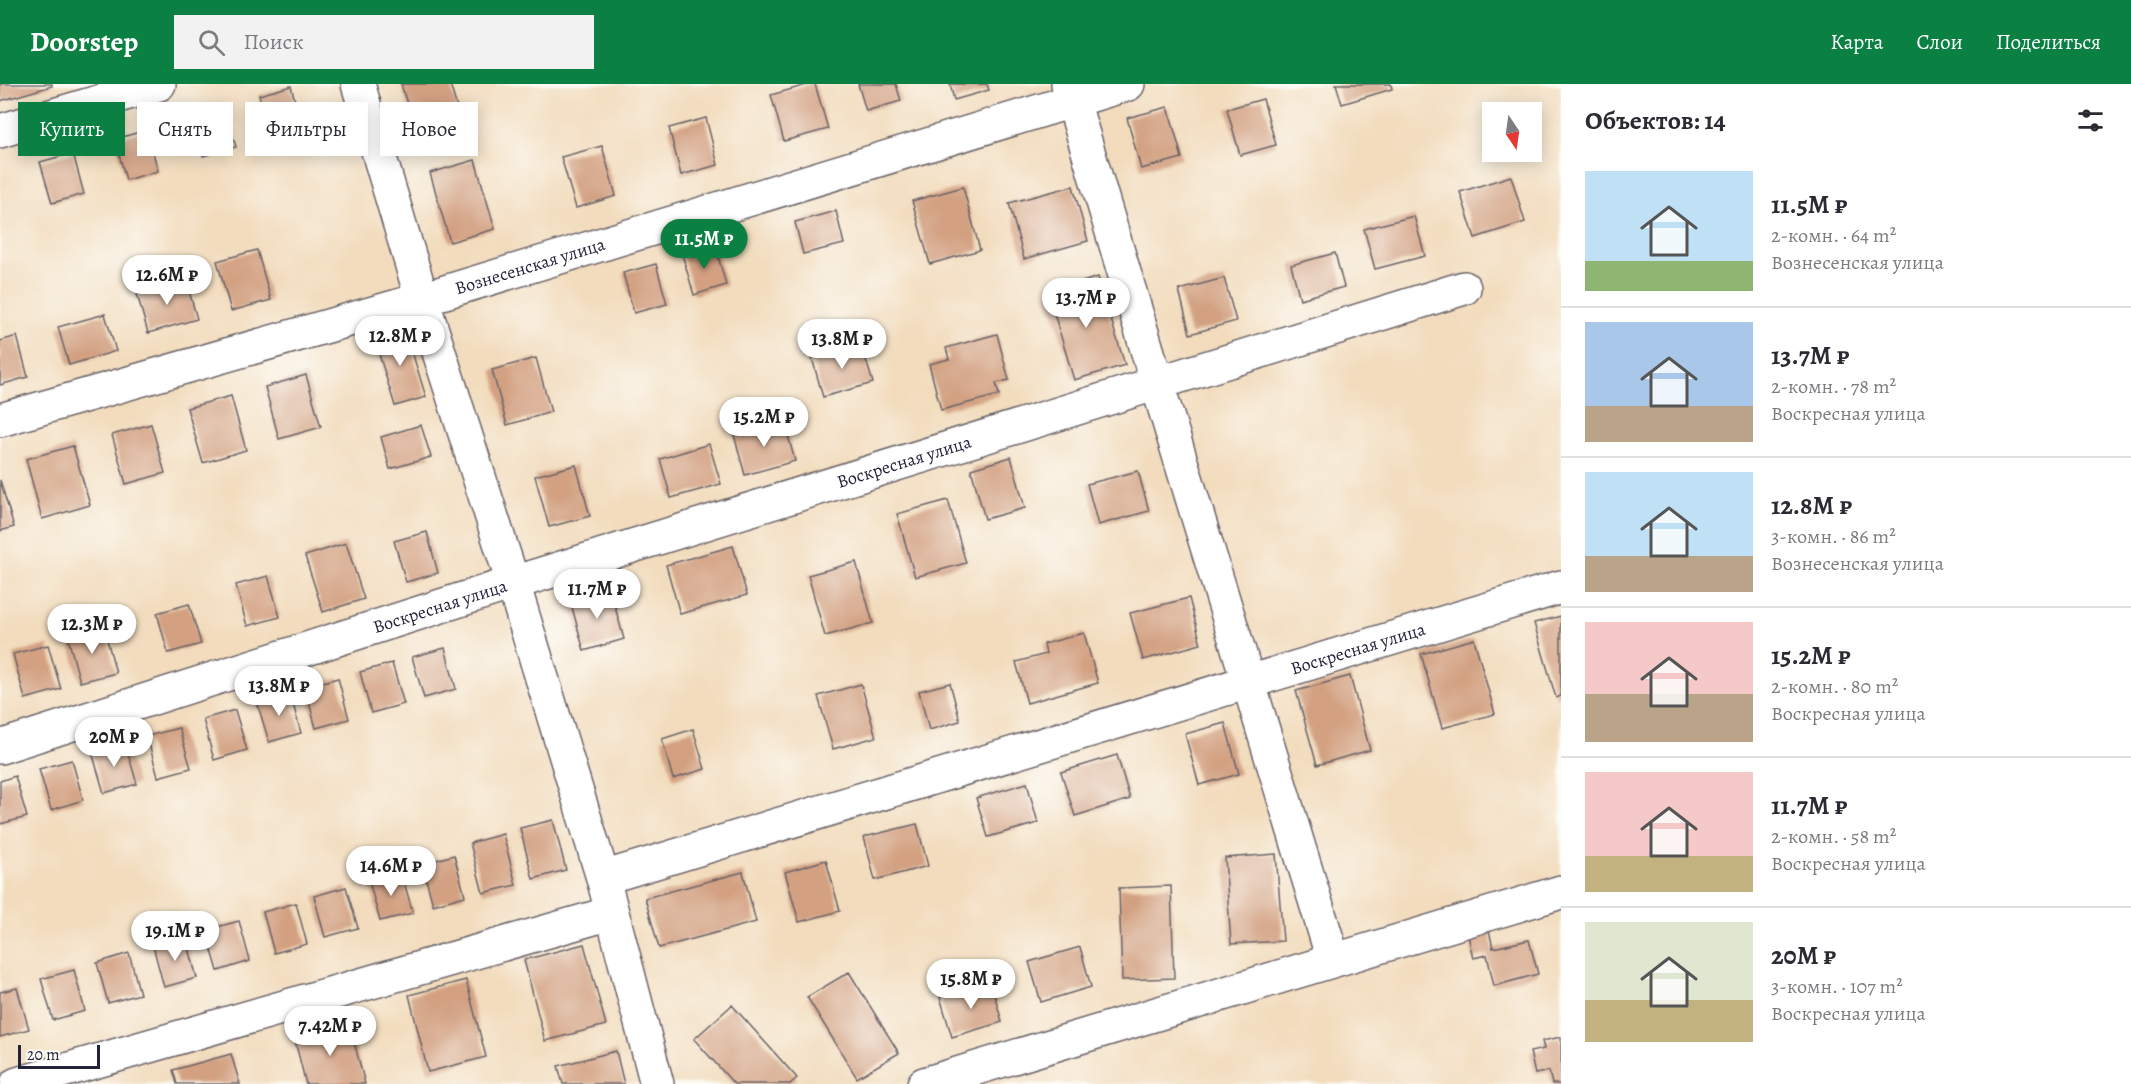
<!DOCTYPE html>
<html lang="ru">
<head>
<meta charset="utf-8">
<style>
  :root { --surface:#fff; --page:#f2f2f3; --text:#2b2b33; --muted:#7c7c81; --line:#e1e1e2; --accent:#0b8043 }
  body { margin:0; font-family:Alegreya,serif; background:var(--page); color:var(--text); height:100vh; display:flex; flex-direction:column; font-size:22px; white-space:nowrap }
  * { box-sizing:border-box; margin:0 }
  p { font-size:20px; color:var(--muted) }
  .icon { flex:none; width:33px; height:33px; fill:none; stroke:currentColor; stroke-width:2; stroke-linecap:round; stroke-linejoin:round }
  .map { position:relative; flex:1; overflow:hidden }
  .details { display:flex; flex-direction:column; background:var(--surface); width:570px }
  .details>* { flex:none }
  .top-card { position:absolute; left:18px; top:18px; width:570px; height:54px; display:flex; gap:12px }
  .needle { width:39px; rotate:167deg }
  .controls { position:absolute; left:1482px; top:18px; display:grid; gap:12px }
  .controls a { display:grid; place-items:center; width:60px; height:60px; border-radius:0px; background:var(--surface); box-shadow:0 3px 15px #0003; font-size:30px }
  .scale { position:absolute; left:18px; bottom:15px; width:82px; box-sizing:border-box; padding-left:6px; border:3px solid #22223b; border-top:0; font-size:16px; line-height:21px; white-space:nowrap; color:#22223b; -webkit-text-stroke:4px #fdfcf7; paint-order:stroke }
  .price { position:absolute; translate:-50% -51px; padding:0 14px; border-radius:21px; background:#fff; color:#222; font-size:20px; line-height:39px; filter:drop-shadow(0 2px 3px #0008) }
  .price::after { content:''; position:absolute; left:50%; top:36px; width:18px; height:14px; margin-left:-9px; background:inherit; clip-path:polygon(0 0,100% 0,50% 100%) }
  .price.selected { background:var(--accent); color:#fff }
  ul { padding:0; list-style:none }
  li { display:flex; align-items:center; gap:18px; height:150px; padding:0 24px }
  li+li { border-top:2px solid var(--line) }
  li span { display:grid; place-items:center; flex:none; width:168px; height:120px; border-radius:0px; color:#555 }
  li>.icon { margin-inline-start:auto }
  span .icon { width:72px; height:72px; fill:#fffc; stroke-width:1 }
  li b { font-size:26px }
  h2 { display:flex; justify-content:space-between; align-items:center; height:72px; padding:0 24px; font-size:26px }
  .tag { padding:0 21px; border-radius:0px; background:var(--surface); box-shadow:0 3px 15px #0003; font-size:21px; line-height:54px }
  .tag.selected { background:var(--accent); color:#fff }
  header { display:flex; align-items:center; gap:36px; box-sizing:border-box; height:84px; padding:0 30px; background:var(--accent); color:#fff }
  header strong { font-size:28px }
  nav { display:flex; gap:33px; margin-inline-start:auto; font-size:21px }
  .search { width:420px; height:54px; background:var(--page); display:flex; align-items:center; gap:15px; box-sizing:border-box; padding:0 21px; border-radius:0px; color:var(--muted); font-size:22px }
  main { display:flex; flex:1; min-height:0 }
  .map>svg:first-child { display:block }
  .building { fill:#d3a182 }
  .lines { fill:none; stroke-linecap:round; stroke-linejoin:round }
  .street-casing { stroke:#6b6368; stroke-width:36 }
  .street { stroke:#fff; stroke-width:33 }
  .labels { text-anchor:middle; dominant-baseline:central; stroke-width:5; stroke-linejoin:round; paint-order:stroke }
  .street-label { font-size:18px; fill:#22223b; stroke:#fdfcf7 }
</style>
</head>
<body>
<header>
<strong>Doorstep</strong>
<div class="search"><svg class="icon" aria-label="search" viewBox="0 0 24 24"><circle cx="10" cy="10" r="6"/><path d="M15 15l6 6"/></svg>Поиск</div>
<nav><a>Карта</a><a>Слои</a><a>Поделиться</a></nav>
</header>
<main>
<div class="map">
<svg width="1561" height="1000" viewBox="0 0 1561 1000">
  <rect width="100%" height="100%" fill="#fdfcf7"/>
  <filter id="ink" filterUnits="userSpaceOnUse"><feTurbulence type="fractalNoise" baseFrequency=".0167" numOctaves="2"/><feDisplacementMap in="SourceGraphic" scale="12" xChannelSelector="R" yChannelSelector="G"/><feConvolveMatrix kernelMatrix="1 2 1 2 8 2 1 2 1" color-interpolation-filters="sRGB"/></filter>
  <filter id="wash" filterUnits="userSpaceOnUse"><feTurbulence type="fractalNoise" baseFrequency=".008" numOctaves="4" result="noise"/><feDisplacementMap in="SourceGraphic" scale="24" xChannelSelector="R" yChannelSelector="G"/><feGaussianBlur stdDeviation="1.35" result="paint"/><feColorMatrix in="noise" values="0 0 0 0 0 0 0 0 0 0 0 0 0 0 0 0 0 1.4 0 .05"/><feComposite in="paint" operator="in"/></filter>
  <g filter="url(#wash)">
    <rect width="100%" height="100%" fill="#f2dcbd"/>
    <g id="blocks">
      <path class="building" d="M0,0H52V2L0,17Z
        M401,0H450L458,27L413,40Z
        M810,0H815L828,45L784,57L771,11Z
        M858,0H896L901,17L866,27Z
        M950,0H987L989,6L954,16Z
        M1336,0H1391L1392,5L1342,20Z
        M291,2L302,43L270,52L259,11Z
        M1263,15L1276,61L1240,71L1227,25Z
        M224,22L236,63L203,72L192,32Z
        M1168,23L1182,74L1141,85L1127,34Z
        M706,34L718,81L681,91L669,44Z
        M147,46L158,87L126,96L115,55Z
        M602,62L616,112L576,124L561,73Z
        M73,69L84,110L52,119L40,78Z
        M475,76L495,145L450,158L430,89Z
        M1511,92L1525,138L1475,154L1460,108Z
        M1073,102L1088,157L1024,175L1009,119Z
        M963,103L980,166L930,180L912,117Z
        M836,127L844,160L803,170L795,138Z
        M1414,132L1425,172L1375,185L1364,145Z
        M715,161L726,201L694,211L682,170Z
        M257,166L271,216L231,227L217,177Z
        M1335,169L1344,203L1300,215L1291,181Z
        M656,180L667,220L634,229L623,189Z
        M1098,193L1125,281L1074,296L1048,209Z
        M1224,194L1236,237L1190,250L1179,206Z
        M186,196L197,235L148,249L137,210Z
        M105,230L116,267L69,281L58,243Z
        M405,245L426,313L395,322L374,254Z
        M997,250L1009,296L996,299L999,311L941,326L929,280L949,275L946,264Z
        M17,252L28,293L0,301V257Z
        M861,259L873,299L823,313L812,274Z
        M536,274L551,328L507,341L492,286Z
        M306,291L321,343L279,355L265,303Z
        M231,312L246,366L203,379L187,324Z
        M784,337L795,377L745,391L734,351Z
        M151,340L165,389L126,400L112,351Z
        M421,341L431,373L390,385L381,353Z
        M709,360L721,400L671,414L660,375Z
        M73,362L90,421L42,435L26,375Z
        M1011,373L1025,424L985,435L971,385Z
        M576,381L590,432L549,443L535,392Z
        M1138,387L1149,427L1098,441L1087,400Z
        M0,396L14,443L0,447Z
        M948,416L966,479L915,493L897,430Z
        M427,448L438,489L406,498L394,457Z
        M346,459L364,515L323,528L305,472Z
        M733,462L747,511L680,530L666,481Z
        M856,478L873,539L825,552L808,491Z
        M268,492L280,533L247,542L236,501Z
        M610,505L624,555L584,567L570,516Z
        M1189,514L1201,560L1143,576L1130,529Z
        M189,520L201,560L168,569L157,529Z
        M1561,532V612L1556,614L1534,539Z
        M104,544L116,589L80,598L68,554Z
        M1084,549L1098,599L1027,619L1016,578L1046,570L1044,560Z
        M1474,555L1495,630L1442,644L1421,570Z
        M48,561L61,605L25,615L13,570Z
        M445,564L456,605L424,614L412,573Z
        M392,579L404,620L371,629L360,588Z
        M1350,592L1370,666L1317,681L1296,607Z
        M338,594L349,635L316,644L305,603Z
        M950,599L960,637L929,646L919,607Z
        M861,600L876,653L833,665L818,612Z
        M290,609L301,649L269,658L257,618Z
        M235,626L247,666L214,676L203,635Z
        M1225,639L1239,690L1199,701L1185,650Z
        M179,644L191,684L158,693L147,652Z
        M693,645L705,685L673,695L662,655Z
        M125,659L137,700L104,709L92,668Z
        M1117,671L1130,715L1075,732L1061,688Z
        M72,676L83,716L51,726L39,685Z
        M15,692L27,733L0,740V697Z
        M1027,699L1038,739L988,753L976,714Z
        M553,736L566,786L533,795L520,744Z
        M917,740L928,782L875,796L864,753Z
        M503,750L516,801L483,809L470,759Z
        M1276,770L1283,857L1231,860L1225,774Z
        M454,771L465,812L433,821L422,780Z
        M826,776L840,827L799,838L785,788Z
        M401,788L413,829L380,837L369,797Z
        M743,788L756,838L659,864L645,814Z
        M1171,802L1174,894L1122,896L1119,804Z
        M346,803L358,844L325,853L314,812Z
        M296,819L307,860L274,869L263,828Z
        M239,837L250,877L218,887L206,846Z
        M1489,846L1493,864L1529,856L1538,890L1494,902L1487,871L1473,874L1468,851Z
        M186,853L197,894L164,903L153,862Z
        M584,860L606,941L545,957L524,876Z
        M1080,863L1091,903L1041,918L1029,878Z
        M129,869L140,910L108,919L97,879Z
        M74,886L85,927L53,936L41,895Z
        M849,888L899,969L857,994L807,913Z
        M466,896L486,973L428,988L409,911Z
        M991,899L1002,938L952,953L940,913Z
        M17,904L29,945L0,953V908Z
        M732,921L797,994L790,1000H734L694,955Z
        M349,938L365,1000H306L294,953Z
        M1561,953V1000H1552L1549,987L1535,990L1530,968L1544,965L1542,957Z
        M616,967L624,1000H563L558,982Z
        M231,970L240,1000H177L173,986Z"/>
    </g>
  </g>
  <g filter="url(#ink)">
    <use href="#blocks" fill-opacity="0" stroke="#6b6368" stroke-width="1.5"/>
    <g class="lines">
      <g class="street-casing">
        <g id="street">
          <path d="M358,0L422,215L513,499L603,794L657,1000"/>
          <path d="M1068,0L1157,299L1333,875"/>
          <path d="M0,47L159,0"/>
          <path id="s1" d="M0,336L422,215L1128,0"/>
          <path id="s2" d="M0,663L513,499L1464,204"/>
          <path id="s3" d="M603,794L1561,503"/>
          <path d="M17,1000L611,829"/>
          <path d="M924,1000L1561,808"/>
        </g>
      </g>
      <use href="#street" class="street"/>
    </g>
  </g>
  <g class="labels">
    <g class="street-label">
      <text stroke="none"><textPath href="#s1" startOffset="552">Вознесенская улица</textPath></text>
      <text stroke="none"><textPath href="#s2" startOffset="948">Воскресная улица</textPath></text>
      <text stroke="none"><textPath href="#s2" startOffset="462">Воскресная улица</textPath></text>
      <text stroke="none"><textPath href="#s3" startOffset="789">Воскресная улица</textPath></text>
    </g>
  </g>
</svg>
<div class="controls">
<a><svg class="needle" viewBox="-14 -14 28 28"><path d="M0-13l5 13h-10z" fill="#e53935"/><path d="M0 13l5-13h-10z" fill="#7c7c81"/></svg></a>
</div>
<div class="scale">20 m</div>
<b class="price selected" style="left:704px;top:186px">11.5M ₽</b>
<b class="price" style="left:167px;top:222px">12.6M ₽</b>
<b class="price" style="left:1086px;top:245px">13.7M ₽</b>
<b class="price" style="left:400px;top:283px">12.8M ₽</b>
<b class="price" style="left:842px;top:286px">13.8M ₽</b>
<b class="price" style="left:764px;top:364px">15.2M ₽</b>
<b class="price" style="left:597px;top:536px">11.7M ₽</b>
<b class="price" style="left:92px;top:571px">12.3M ₽</b>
<b class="price" style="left:279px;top:633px">13.8M ₽</b>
<b class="price" style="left:114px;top:684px">20M ₽</b>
<b class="price" style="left:391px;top:813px">14.6M ₽</b>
<b class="price" style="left:175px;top:878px">19.1M ₽</b>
<b class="price" style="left:971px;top:926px">15.8M ₽</b>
<b class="price" style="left:330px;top:973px">7.42M ₽</b>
<div class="top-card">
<a class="tag selected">Купить</a>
<a class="tag">Снять</a>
<a class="tag">Фильтры</a>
<a class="tag">Новое</a>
</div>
</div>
<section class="details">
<h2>Объектов: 14<svg class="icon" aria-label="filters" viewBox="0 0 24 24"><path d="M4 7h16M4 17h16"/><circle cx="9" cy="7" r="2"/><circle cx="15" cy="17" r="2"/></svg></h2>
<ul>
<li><span style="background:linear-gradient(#bfe0f5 75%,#8fb573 0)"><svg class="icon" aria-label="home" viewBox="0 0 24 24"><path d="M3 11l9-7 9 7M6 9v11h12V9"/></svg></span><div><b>11.5M ₽</b><p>2-комн. · 64 m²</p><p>Вознесенская улица</p></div></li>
<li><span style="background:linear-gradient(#a9c7e8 70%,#b9a48a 0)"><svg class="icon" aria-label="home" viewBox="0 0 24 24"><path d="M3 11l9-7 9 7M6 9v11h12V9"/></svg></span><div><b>13.7M ₽</b><p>2-комн. · 78 m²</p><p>Воскресная улица</p></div></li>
<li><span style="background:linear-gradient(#bfe0f5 70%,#b9a48a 0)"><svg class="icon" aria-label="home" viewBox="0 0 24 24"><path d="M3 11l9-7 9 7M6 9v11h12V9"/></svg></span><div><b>12.8M ₽</b><p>3-комн. · 86 m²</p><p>Вознесенская улица</p></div></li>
<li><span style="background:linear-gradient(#f6c9c9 60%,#b9a48a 0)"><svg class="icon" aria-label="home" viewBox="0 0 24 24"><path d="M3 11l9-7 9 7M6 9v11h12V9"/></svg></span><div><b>15.2M ₽</b><p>2-комн. · 80 m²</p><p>Воскресная улица</p></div></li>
<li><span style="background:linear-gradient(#f6c9c9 70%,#c2b280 0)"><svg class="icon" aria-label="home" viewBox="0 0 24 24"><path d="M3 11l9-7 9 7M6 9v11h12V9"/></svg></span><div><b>11.7M ₽</b><p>2-комн. · 58 m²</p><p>Воскресная улица</p></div></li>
<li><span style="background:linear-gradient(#dfe7d0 65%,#c2b280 0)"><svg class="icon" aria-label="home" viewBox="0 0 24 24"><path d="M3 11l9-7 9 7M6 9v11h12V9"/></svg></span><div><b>20M ₽</b><p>3-комн. · 107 m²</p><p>Воскресная улица</p></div></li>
</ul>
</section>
</main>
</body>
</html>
